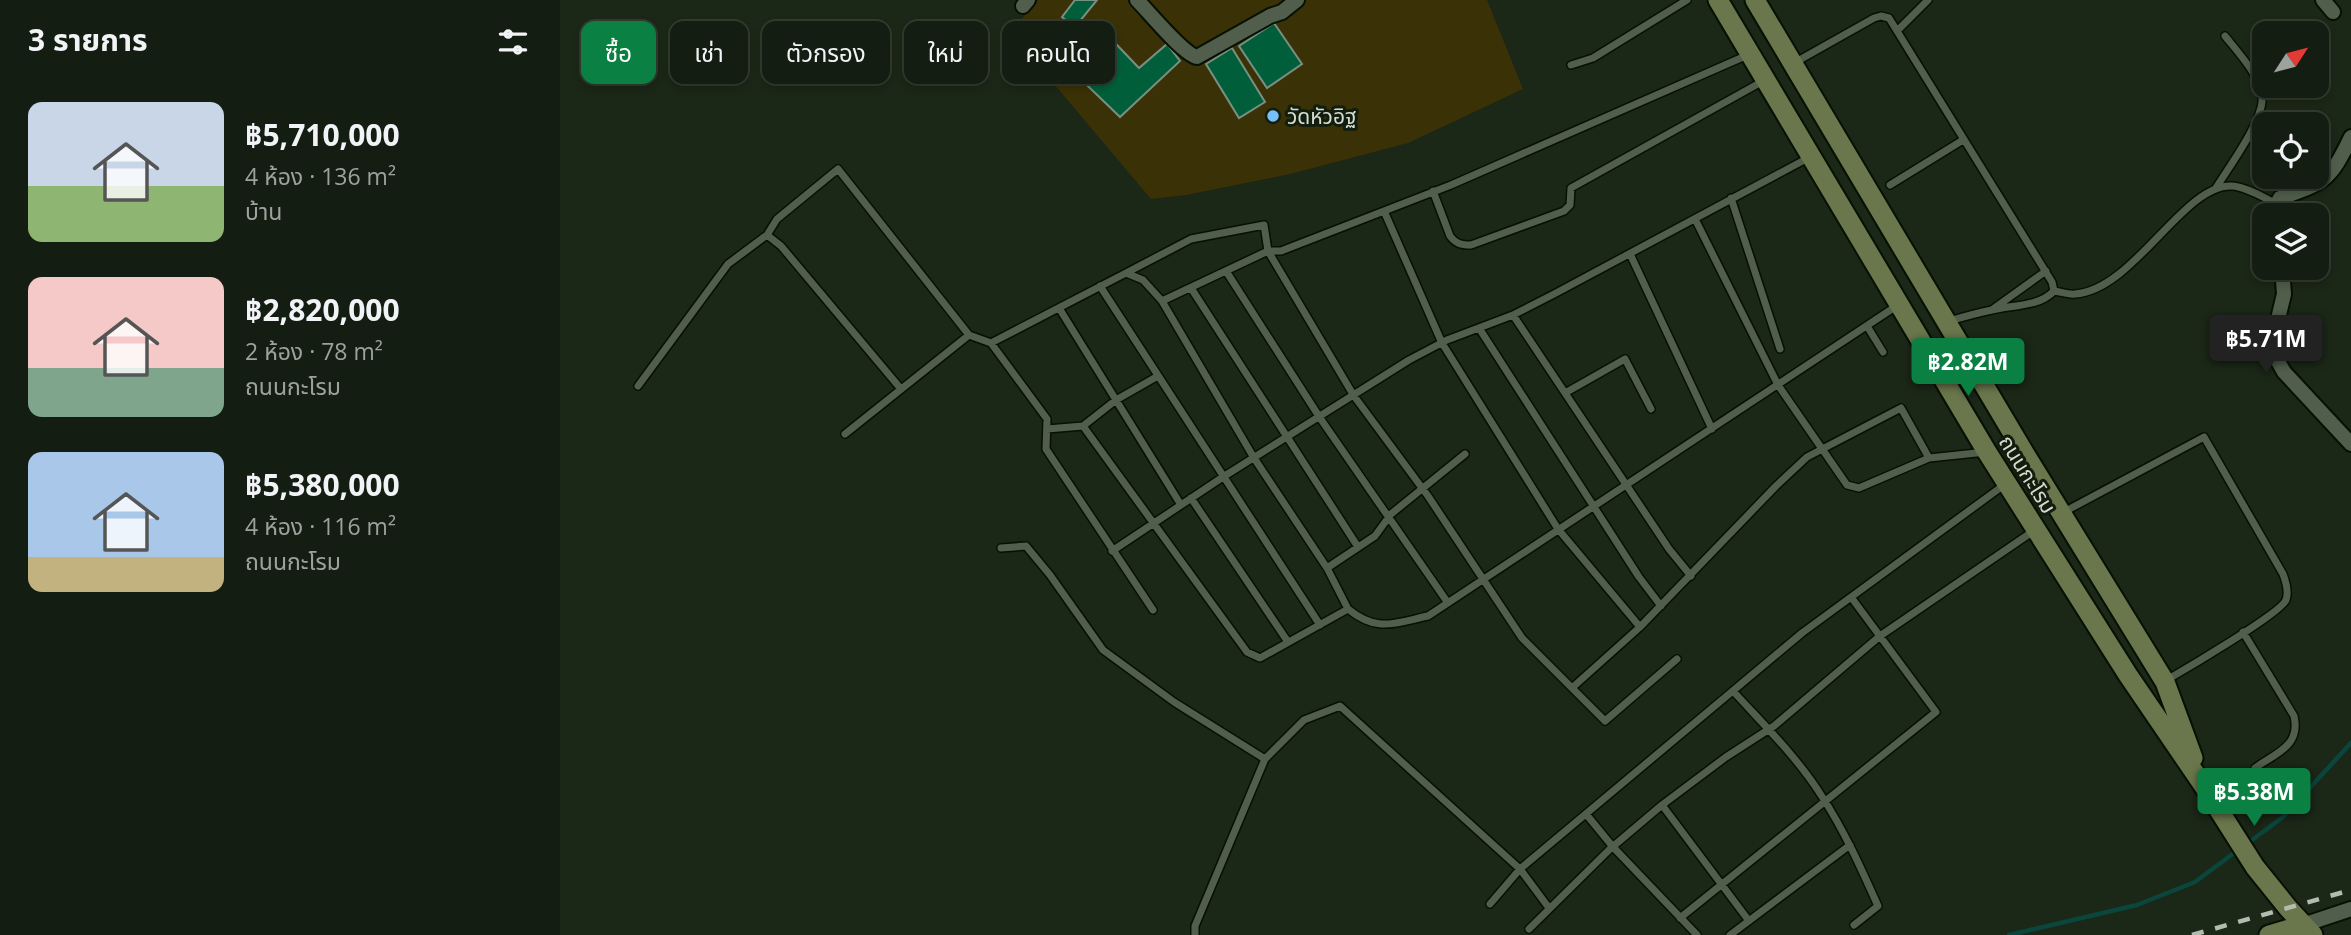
<!DOCTYPE html>
<html lang="th">
<head>
<meta charset="utf-8">
<style>
  :root { --surface:#141d11; --page:#212a1f; --text:#f1f3f6; --muted:#9da29f; --line:#333b31; --accent:#0b8043 }
  body { margin:0; font-family:"Open Sans","Noto Sans Thai",sans-serif; background:var(--page); color:var(--text); height:100vh; display:flex; flex-direction:column; font-size:26px; white-space:nowrap }
  * { box-sizing:border-box; margin:0 }
  p { font-size:23px; color:var(--muted) }
  .icon { flex:none; width:38px; height:38px; fill:none; stroke:currentColor; stroke-width:2; stroke-linecap:round; stroke-linejoin:round }
  .map { position:relative; flex:1; overflow:hidden }
  .panel { display:flex; flex-direction:column; background:var(--surface); width:560px }
  .panel>* { flex:none }
  .top-card { position:absolute; left:21px; top:21px; width:665px; height:63px; display:flex; gap:14px }
  .needle { width:46px; rotate:54deg }
  .fabs { position:absolute; left:1692px; top:21px; display:grid; gap:14px }
  .fabs a { display:grid; place-items:center; width:77px; height:77px; border-radius:14px; background:var(--surface); box-shadow:0 4px 10px #0003,0 0 0 2px var(--line); font-size:35px }
  .price { position:absolute; translate:-50% -60px; padding:0 16px; border-radius:7px; background:var(--accent); color:#fff; font-size:23px; line-height:46px; filter:drop-shadow(0 2px 4px #0008) }
  .price::after { content:''; position:absolute; left:50%; top:42px; width:21px; height:16px; margin-left:-10px; background:inherit; clip-path:polygon(0 0,100% 0,50% 100%) }
  .price.current { background:#222; color:#fff }
  ul { padding:0; list-style:none }
  li { display:flex; align-items:center; gap:21px; height:175px; padding:0 28px }
  li span { display:grid; place-items:center; flex:none; width:196px; height:140px; border-radius:14px; color:#555 }
  li>.icon { margin-inline-start:auto }
  span .icon { width:84px; height:84px; fill:#fffc; stroke-width:1 }
  li b { font-size:30px }
  h2 { display:flex; justify-content:space-between; align-items:center; height:84px; padding:0 28px; font-size:30px }
  .chip { padding:0 24px; border-radius:14px; background:var(--surface); box-shadow:0 4px 10px #0003,0 0 0 2px var(--line); font-size:24px; line-height:63px }
  .chip.current { background:var(--accent); color:#fff }
  main { display:flex; flex:1; min-height:0 }
  .map>svg:first-child { display:block }
  .green { fill:#3b3107 }
  .lines { fill:none; stroke-linecap:round; stroke-linejoin:round }
  .stream { stroke:#0a463c; stroke-width:4.5 }
  .building { fill:#005f3a; stroke:#798f81; stroke-width:2 }
  .service-casing { stroke:#061003; stroke-width:10 }
  .minor-casing { stroke:#061003; stroke-width:18 }
  .secondary-casing { stroke:#061003; stroke-width:23 }
  .service { stroke:#515e4c; stroke-width:7 }
  .minor { stroke:#515e4c; stroke-width:14 }
  .secondary { stroke:#6a774c; stroke-width:19 }
  .rail { stroke:#b3bcb0; stroke-width:4.5; stroke-dasharray:12 12; stroke-linecap:butt }
  .poi-dot { fill:#78bff7; stroke:#121d0e; stroke-width:2.5 }
  .labels { text-anchor:middle; dominant-baseline:central; stroke-width:6; stroke-linejoin:round; paint-order:stroke }
  .poi-label { font-size:21px; fill:#d5ddd2; stroke:#121d0e; text-anchor:start }
  .street-label { font-size:21px; fill:#d5ddd2; stroke:#121d0e }
</style>
</head>
<body>
<main>
<section class="panel">
<h2>3 รายการ<svg class="icon" aria-label="filters" viewBox="0 0 24 24"><path d="M4 7h16M4 17h16"/><circle cx="9" cy="7" r="2"/><circle cx="15" cy="17" r="2"/></svg></h2>
<ul>
<li><span style="background:linear-gradient(#c9d6e8 60%,#8fb573 0)"><svg class="icon" aria-label="home" viewBox="0 0 24 24"><path d="M3 11l9-7 9 7M6 9v11h12V9"/></svg></span><div><b>฿5,710,000</b><p>4 ห้อง · 136 m²</p><p>บ้าน</p></div></li>
<li><span style="background:linear-gradient(#f6c9c9 65%,#7fa58c 0)"><svg class="icon" aria-label="home" viewBox="0 0 24 24"><path d="M3 11l9-7 9 7M6 9v11h12V9"/></svg></span><div><b>฿2,820,000</b><p>2 ห้อง · 78 m²</p><p>ถนนกะโรม</p></div></li>
<li><span style="background:linear-gradient(#a9c7e8 75%,#c2b280 0)"><svg class="icon" aria-label="home" viewBox="0 0 24 24"><path d="M3 11l9-7 9 7M6 9v11h12V9"/></svg></span><div><b>฿5,380,000</b><p>4 ห้อง · 116 m²</p><p>ถนนกะโรม</p></div></li>
</ul>
</section>
<div class="map">
<svg width="1791" height="935" viewBox="0 0 1791 935">
  <rect width="100%" height="100%" fill="#1b2717"/>
  <path class="green" d="M478,0H927L963,89L848,143L730,174L626,195L591,199L450,32Z"/>
  <g class="lines">
    <path class="stream" d="M1688,843L1723,817L1791,743
      M1449,935L1577,905L1635,882L1678,850"/>
  </g>
  <path class="building" d="M515,0H537L515,27L502,17Z
    M714,23L742,64L707,88L679,46Z
    M537,24L579,68L607,44L620,61L560,117L504,63Z
    M672,48L705,102L679,118L646,64Z"/>
  <g class="lines">
    <g class="service-casing">
      <path id="service" d="M1338,30L1368,0
        M1234,63L1314,18L1321,16L1329,18L1492,282L1494,291C1479,307 1452,305 1432,310C1417,313 1403,317 1389,321
        M1011,65L1033,58L1127,0
        M1330,185L1403,140
        M1656,188C1668,168 1705,119 1702,96C1701,77 1677,51 1665,36
        M873,191L890,236C896,244 901,245 911,245L1004,211L1010,205L1011,188L1205,80
        M1171,198L1220,349
        M824,211L882,343L998,529L1080,627
        M1135,219L1218,385L1287,485L1299,488L1369,458L1426,452
        M1071,256L1152,429
        M666,271L760,418L888,603
        M566,273L631,239L704,225L708,251L794,396L868,496L962,638L1045,721L1117,659
        M540,286L760,625
        M631,288L798,547
        M1494,291C1501,292 1509,295 1515,294C1574,290 1624,183 1672,186C1687,187 1704,198 1717,204
        M602,301L694,458L767,568L788,609
        M499,308L621,505
        M1433,309L1486,271
        M953,315L1109,549L1131,576
        M1307,326L1323,352
        M919,328L1079,577L1101,606
        M431,343L487,419L486,449L593,610
        M598,376L556,400L523,426L687,652L700,658L788,609C817,633 835,623 868,616L1338,305
        M78,386L168,264L207,235
        M341,389L221,246L207,235L217,219L278,169L409,335
        M1005,393L1065,359L1091,409
        M487,429L523,426
        M285,434L409,335L431,343L566,273L583,280L602,301L708,251H721L891,185L1190,54
        M631,498L728,642
        M1502,513L1644,437L1723,574C1726,582 1729,592 1726,600C1721,613 1624,670 1605,681
        M441,548L466,546L490,575L543,650L614,702L705,759
        M552,551L663,477L849,360L887,340L953,315L996,293L1250,157
        M767,568L815,536L831,514L905,454
        M1683,632L1734,716C1741,746 1716,753 1695,768
        M1013,687L1080,627L1216,486L1247,457L1341,408L1369,458
        M1173,691C1203,724 1237,757 1261,795C1284,830 1301,868 1318,906L1294,925
        M1102,805L1189,921
        M1026,814L1053,847L1137,935
        M930,904L960,869L1242,633L1444,485
        M1120,918L1376,712L1291,597
        M969,929L1050,849L1102,805L1166,757L1214,726L1320,636L1475,530
        M635,935V926L705,759L744,720L780,706L960,869L989,908
        M1170,935L1290,845"/>
    </g>
    <g class="minor-casing">
      <path id="minor" d="M577,0C589,12 623,54 637,57L710,16L722,12L737,0
        M1763,0L1773,12
        M463,6L468,0
        M1718,215L1717,204L1720,198C1764,183 1770,181 1791,137
        M1722,268L1724,294L1713,340L1715,356L1724,372L1791,444
        M1743,925L1791,909"/>
    </g>
    <g class="secondary-casing">
      <path id="secondary" d="M1158,0L1427,452L1568,675L1643,785L1695,867L1728,908L1753,935
        M1195,0L1465,454L1605,682L1633,758
        M1709,935L1743,925"/>
    </g>
    <use href="#service" class="service"/>
    <use href="#minor" class="minor"/>
    <use href="#secondary" class="secondary"/>
    <path class="rail" d="M1632,935L1791,890"/>
  </g>
  <circle class="poi-dot" cx="713" cy="116" r="7"/>
  <g class="labels">
    <g class="poi-label">
      <text x="727" y="116">วัดหัวอิฐ</text>
    </g>
    <g class="street-label">
      <text transform="translate(1468 474) rotate(58)">ถนนกะโรม</text>
    </g>
  </g>
</svg>
<div class="fabs">
<a><svg class="needle" viewBox="-14 -14 28 28"><path d="M0-13l5 13h-10z" fill="#e53935"/><path d="M0 13l5-13h-10z" fill="#9da29f"/></svg></a>
<a><svg class="icon" aria-label="locate" viewBox="0 0 24 24"><circle cx="12" cy="12" r="6"/><path d="M12 2v4M12 18v4M2 12h4M18 12h4"/></svg></a>
<a><svg class="icon" aria-label="layers" viewBox="0 0 24 24"><path d="M12 4l9 5-9 5-9-5zM3 14l9 5 9-5"/></svg></a>
</div>
<b class="price current" style="left:1706px;top:375px">฿5.71M</b>
<b class="price" style="left:1408px;top:398px">฿2.82M</b>
<b class="price" style="left:1694px;top:828px">฿5.38M</b>
<div class="top-card">
<a class="chip current">ซื้อ</a>
<a class="chip">เช่า</a>
<a class="chip">ตัวกรอง</a>
<a class="chip">ใหม่</a>
<a class="chip">คอนโด</a>
</div>
</div>
</main>
</body>
</html>
